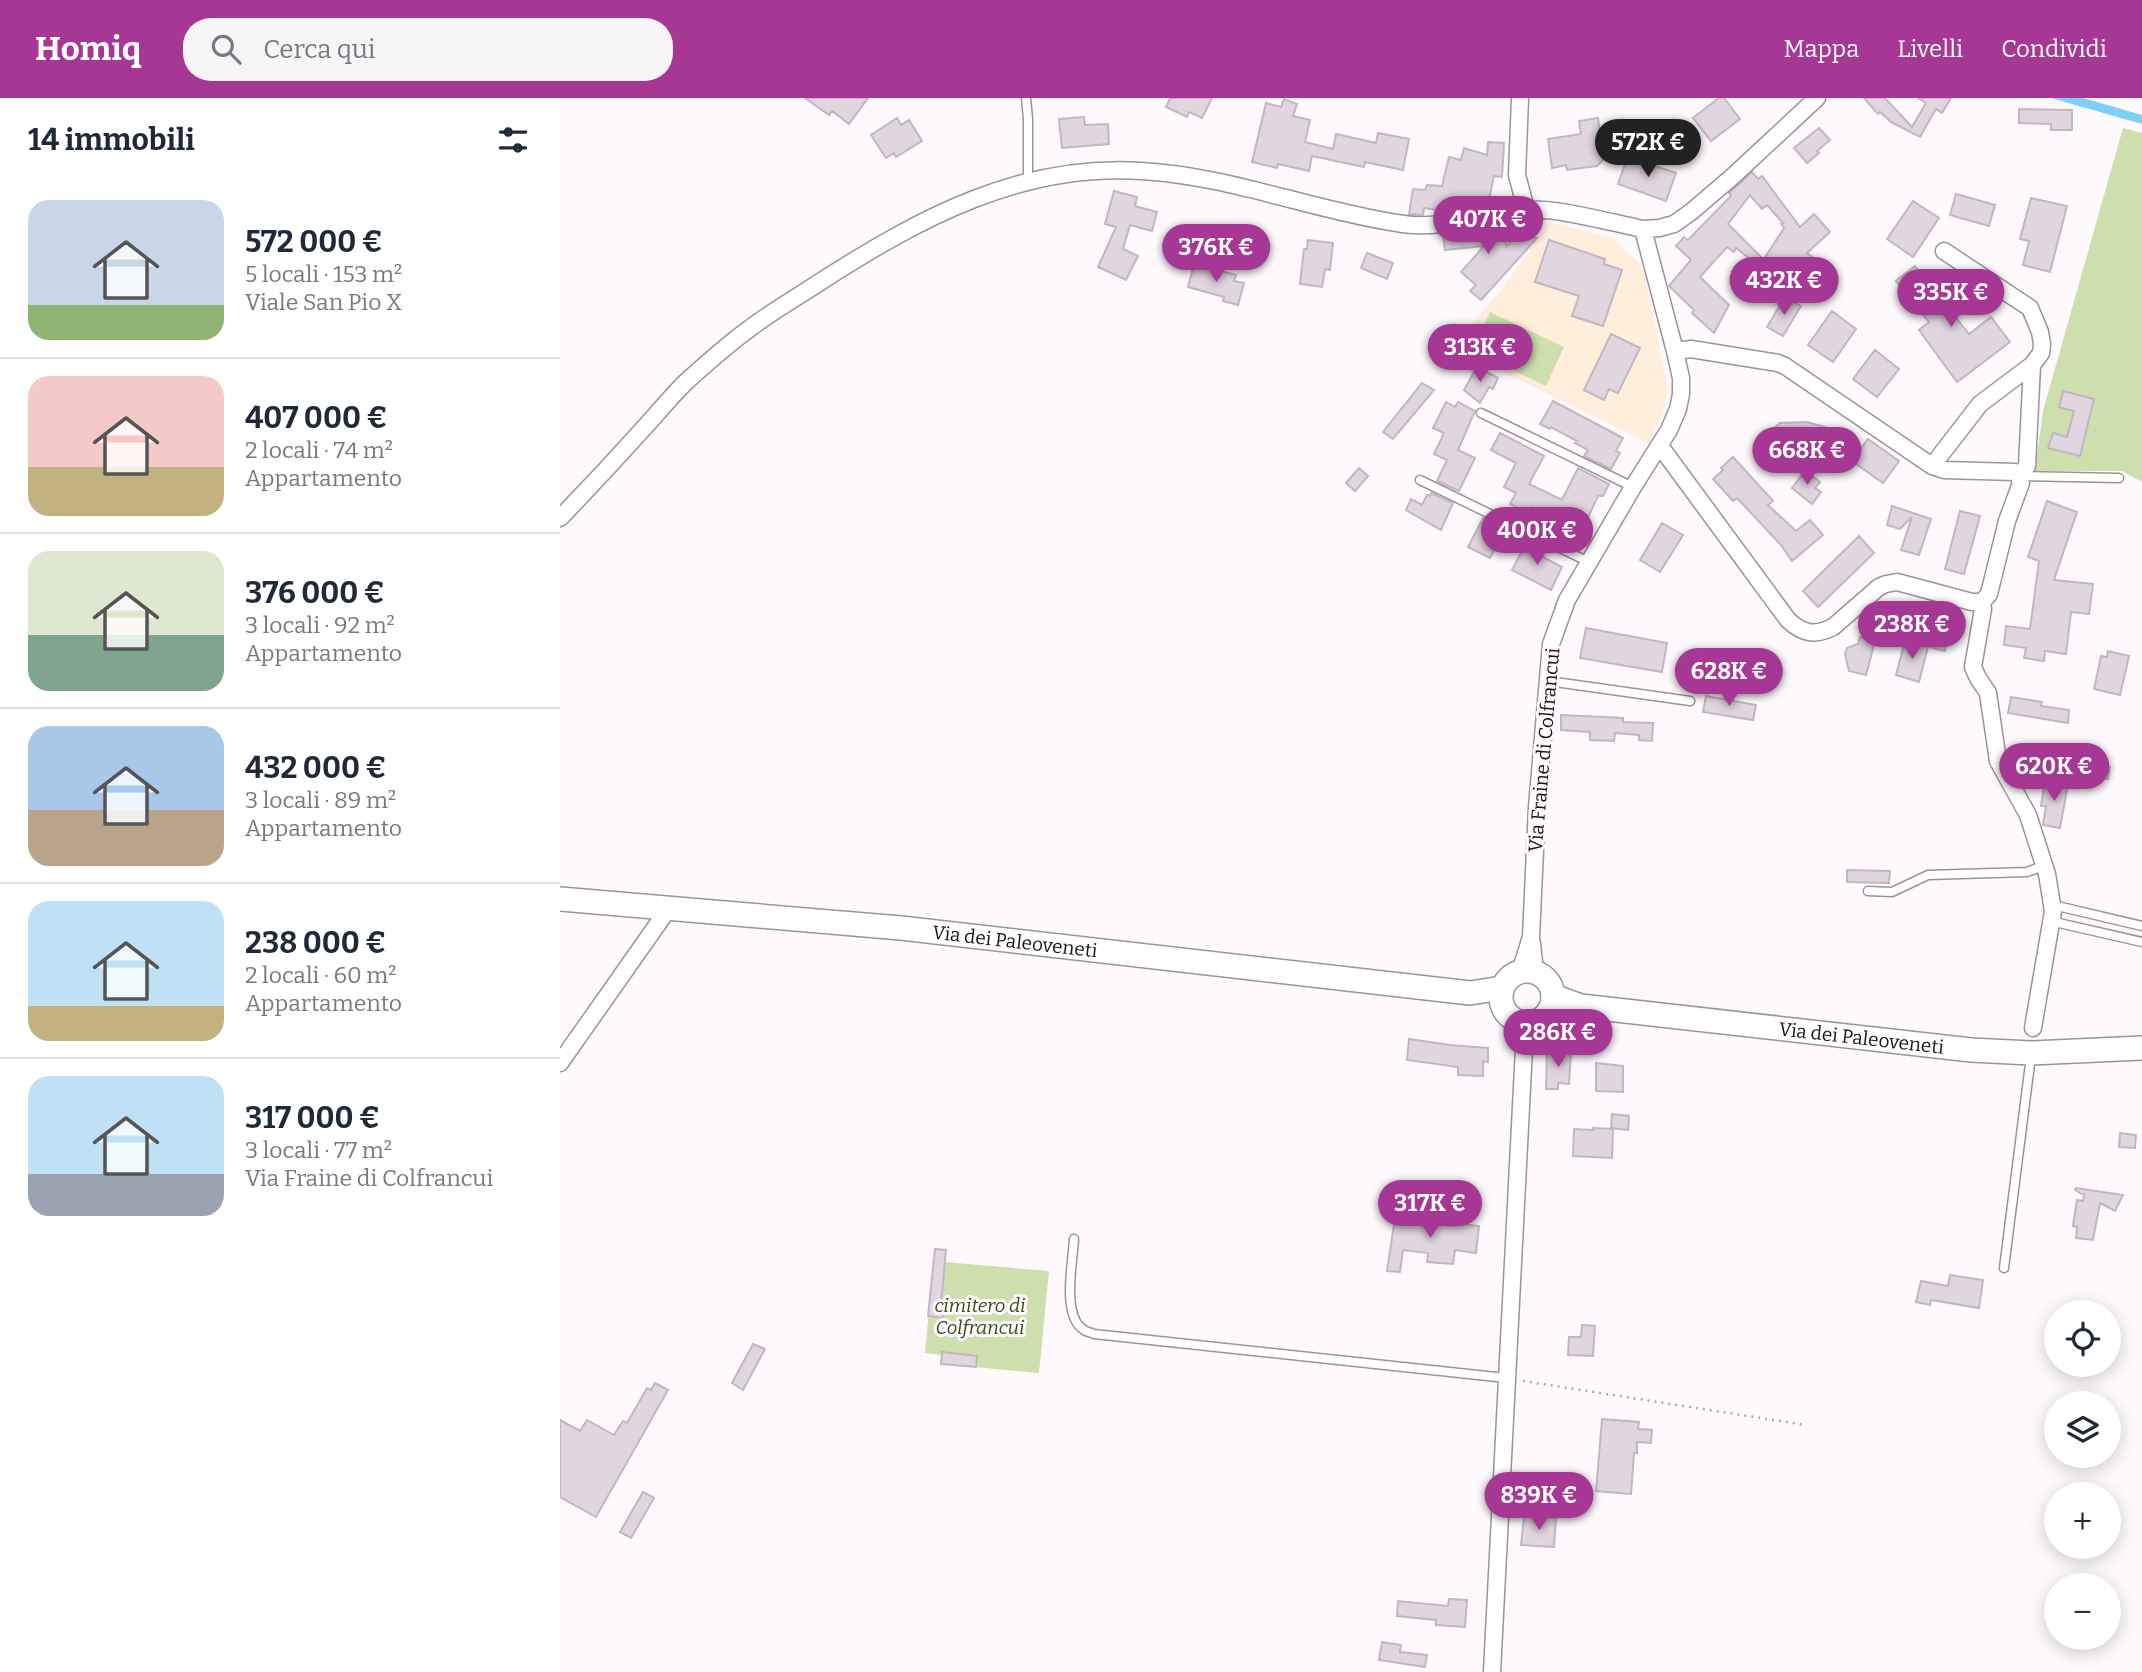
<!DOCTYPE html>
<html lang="it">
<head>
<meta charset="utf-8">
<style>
  :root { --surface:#fff; --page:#f6f6f7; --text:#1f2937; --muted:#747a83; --line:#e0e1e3; --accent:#a63795 }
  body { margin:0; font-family:Bitter,serif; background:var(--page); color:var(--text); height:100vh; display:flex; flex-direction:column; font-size:26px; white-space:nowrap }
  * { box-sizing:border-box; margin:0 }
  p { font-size:23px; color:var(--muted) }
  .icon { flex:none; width:38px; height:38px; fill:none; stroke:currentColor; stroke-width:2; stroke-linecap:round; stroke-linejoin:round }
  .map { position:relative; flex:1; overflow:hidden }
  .side { display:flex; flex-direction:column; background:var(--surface); width:560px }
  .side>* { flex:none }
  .tools { position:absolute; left:1484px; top:1202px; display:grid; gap:14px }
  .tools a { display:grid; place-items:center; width:77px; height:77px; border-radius:50%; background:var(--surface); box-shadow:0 4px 18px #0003; font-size:35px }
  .price { position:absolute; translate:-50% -60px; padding:0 16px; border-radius:24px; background:var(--accent); color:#fff; font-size:23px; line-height:46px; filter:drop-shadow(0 2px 4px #0008) }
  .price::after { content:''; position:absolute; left:50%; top:42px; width:21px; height:16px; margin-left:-10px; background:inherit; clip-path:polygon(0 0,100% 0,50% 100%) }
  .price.selected { background:#222; color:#fff }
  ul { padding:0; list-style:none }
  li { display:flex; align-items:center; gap:21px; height:175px; padding:0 28px }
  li+li { border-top:2px solid var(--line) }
  li span { display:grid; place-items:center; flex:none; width:196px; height:140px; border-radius:21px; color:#555 }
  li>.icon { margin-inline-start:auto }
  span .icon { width:84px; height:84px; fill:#fffc; stroke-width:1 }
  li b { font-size:30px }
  h2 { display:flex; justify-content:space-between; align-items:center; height:84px; padding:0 28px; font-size:30px }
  header { display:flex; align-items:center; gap:42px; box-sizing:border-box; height:98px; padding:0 35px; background:var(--accent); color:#fff }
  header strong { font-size:33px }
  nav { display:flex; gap:38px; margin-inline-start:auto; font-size:24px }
  .search { width:490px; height:63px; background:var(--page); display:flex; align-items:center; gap:18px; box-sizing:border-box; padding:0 24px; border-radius:28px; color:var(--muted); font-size:26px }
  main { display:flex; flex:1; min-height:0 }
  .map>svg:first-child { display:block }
  .education { fill:#feeedb }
  .green { fill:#ccdfad }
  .water { fill:#7ccff7 }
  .building { fill:#e1d5e0; stroke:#c2b7c1; stroke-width:2 }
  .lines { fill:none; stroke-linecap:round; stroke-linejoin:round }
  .service-casing { stroke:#9d929c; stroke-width:11 }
  .minor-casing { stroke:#9d929c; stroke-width:19 }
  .secondary-casing { stroke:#9d929c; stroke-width:26 }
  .path { stroke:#ada8ac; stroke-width:2.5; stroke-dasharray:2 5; stroke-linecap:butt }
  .service { stroke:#fff; stroke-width:8 }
  .minor { stroke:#fff; stroke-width:16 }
  .secondary { stroke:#fff; stroke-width:23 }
  .labels { text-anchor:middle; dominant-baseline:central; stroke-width:6; stroke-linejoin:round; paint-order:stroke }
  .street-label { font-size:19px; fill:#181417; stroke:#fef9fd }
  .park-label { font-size:19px; font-style:italic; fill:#3a4a16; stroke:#fef9fd }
</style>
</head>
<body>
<header>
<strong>Homiq</strong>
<div class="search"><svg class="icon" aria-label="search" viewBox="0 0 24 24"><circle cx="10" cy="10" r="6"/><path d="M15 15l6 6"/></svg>Cerca qui</div>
<nav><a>Mappa</a><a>Livelli</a><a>Condividi</a></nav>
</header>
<main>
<section class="side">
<h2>14 immobili<svg class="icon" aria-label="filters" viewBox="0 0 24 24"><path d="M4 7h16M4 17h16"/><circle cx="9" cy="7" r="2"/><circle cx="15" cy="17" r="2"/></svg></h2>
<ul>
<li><span style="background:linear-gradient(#c9d6e8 75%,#8fb573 0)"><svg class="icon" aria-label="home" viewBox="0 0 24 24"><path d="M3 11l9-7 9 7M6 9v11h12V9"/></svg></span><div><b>572 000 €</b><p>5 locali · 153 m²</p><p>Viale San Pio X</p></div></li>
<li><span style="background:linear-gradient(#f6c9c9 65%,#c2b280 0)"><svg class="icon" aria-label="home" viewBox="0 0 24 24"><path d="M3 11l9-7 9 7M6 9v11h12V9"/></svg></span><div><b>407 000 €</b><p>2 locali · 74 m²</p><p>Appartamento</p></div></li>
<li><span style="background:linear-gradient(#dfe7d0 60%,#7fa58c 0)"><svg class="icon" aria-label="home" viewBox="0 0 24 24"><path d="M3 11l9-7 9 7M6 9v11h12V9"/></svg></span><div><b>376 000 €</b><p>3 locali · 92 m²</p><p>Appartamento</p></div></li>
<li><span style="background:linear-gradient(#a9c7e8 60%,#b9a48a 0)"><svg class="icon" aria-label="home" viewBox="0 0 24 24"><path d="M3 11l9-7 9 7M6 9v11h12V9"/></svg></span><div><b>432 000 €</b><p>3 locali · 89 m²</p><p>Appartamento</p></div></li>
<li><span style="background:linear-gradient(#bfe0f5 75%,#c2b280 0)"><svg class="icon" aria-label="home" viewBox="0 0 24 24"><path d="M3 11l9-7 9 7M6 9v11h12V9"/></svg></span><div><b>238 000 €</b><p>2 locali · 60 m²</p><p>Appartamento</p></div></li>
<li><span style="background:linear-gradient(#bfe0f5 70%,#9aa5b1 0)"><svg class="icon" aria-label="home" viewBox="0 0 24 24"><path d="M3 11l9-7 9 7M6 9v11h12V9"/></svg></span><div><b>317 000 €</b><p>3 locali · 77 m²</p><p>Via Fraine di Colfrancui</p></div></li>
</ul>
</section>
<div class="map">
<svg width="1582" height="1574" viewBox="0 0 1582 1574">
  <rect width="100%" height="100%" fill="#fef9fd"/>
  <path class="education" d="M990,124L1052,140L1083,169L1108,291L1103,316L1088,345L892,249L942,191Z"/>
  <path class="green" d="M1563,30L1582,35V384L1562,373H1475L1483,313Z
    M930,214L1004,249L986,288L912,253Z
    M384,1164L489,1173L479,1275L381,1266L382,1257L365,1255L373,1169Z"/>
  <path class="water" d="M1491,0H1523L1582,17V26Z"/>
  <path class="building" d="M245,0H308L289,26L272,13L269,17Z
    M610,0H652L642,20L629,14L627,19L606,9Z
    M1159,0H1164L1180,21L1151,43L1133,20Z
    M1304,0H1325L1352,29L1366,5L1358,0H1391L1382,15L1376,11L1360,39L1331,24L1320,14L1318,16Z
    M724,1L737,6L733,18L750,22L745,44L773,51L776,36L816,45L818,35L849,41L843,72L805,64L804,69L752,58L749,73L718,66L717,70L692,64L706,5L721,9Z
    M1459,11L1512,12V32H1491V26L1459,25Z
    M524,19L525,27L548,26L549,46L502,50L499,21Z
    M337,20L341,27L349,22L362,43L336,59L334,55L326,60L311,37Z
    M1038,20L1041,41L1048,46L1050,55L1037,68L1007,72L1006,67L992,70L988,41L1021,36L1019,23Z
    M1259,30L1270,42L1257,53L1259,55L1247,65L1234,50Z
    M928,44L944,45L942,79L934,78L928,106L892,100L890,114L864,110L863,117L849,116L853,91L865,92L867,87L882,88L889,59L901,62L904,50L927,57Z
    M1074,61L1116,75L1106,103L1058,86L1065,66H1073Z
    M1192,74L1198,81L1202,78L1240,129L1254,116L1270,134L1247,155L1276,176L1267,188L1242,170L1228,192L1210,184L1215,173L1202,164L1224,130L1221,126L1223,125L1207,107L1202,111L1190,97L1168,126L1201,159L1195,165L1176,150L1174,154L1167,149L1140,179L1169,207L1154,235L1132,215L1134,212L1109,188L1131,162L1116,148L1124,139L1128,142L1171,98L1169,95Z
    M554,93L577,99L575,108L597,114L592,133L570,127L563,151L578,158L566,182L538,169L556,129L545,126Z
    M1396,96L1435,107L1429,128L1390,117Z
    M1471,100L1507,108L1490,174L1463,167L1469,143L1460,141Z
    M1353,103L1379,120L1353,159L1327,141Z
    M940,129L947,148L957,137L977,140L921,202L910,193L916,187L901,174L924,148L885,152L883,136Z
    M748,142L773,145L770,172L765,171L762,189L740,186L744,151H747Z
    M989,142L1045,161L1044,166L1062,172L1043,228L1012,218L1019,198L975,184Z
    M807,155L833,165L827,181L801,170Z
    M634,166L676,177L674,183L684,185L678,207L663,203L664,199L628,189Z
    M1355,168L1409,236L1431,219L1450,244L1397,284L1359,232L1369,224L1336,183Z
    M1225,199L1241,208L1223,238L1207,229Z
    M1272,213L1296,231L1273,264L1248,247Z
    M1051,236L1080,250L1058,295L1049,291L1044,302L1024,292Z
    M1315,252L1339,271L1317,299L1293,281Z
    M917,269L938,280L933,291L929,289L920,305L904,292Z
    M862,285L874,292L833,341L823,334Z
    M1503,293L1534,301L1520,358L1488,350L1493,335L1507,339L1514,313L1499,309Z
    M993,303L1063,340L1056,353L1060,355L1051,371L1024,358L1028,352L1015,345L1017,343L991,329L990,331L980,326Z
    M886,304L895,309L898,304L915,313L898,352L915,360L899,393L877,383L887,362L874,356L884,335L873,330Z
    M1247,324L1268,330L1263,349H1242L1213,342L1212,332L1220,325Z
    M940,335L984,358L969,386L1002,402L1018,370L1049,386L1043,398H1038L1018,441L997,430L1001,423L972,409L969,415L950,406L956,395L944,389L956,365L931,352Z
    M1308,341L1339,363L1323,385L1292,363Z
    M1173,359L1213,403L1208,407L1236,433L1250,422L1263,437L1232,463L1221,447L1177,400L1173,403L1153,381L1163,372L1161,370Z
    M799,370L808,378L795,393L786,385Z
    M1245,373L1260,384L1255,390L1261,394L1252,406L1232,390Z
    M871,395L893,405L881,432L846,412L851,401L862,407L867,397L870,398Z
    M1487,403L1517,414L1494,482L1533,486L1529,516L1511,514L1506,556L1485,553L1484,563L1464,560L1466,550L1444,547L1446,528L1470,531L1479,463L1468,459Z
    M1332,408L1371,421L1359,457L1341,452L1352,419L1340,431L1327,427Z
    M1400,413L1420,418L1404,476L1385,471Z
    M923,420L945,432L930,460L908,449Z
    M1102,425L1123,437L1100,474L1080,462Z
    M1299,438L1314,455L1258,509L1243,493Z
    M967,444L982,451L979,457L1002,469L991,492L952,472Z
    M1337,515L1346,517L1339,542L1315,536L1318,526Z
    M1374,525L1391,529L1385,553L1369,549Z
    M1026,530L1107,545L1102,574L1020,560Z
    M1300,539L1315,543L1306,577L1289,573L1285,556L1287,550L1298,546Z
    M1345,543L1368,549L1359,584L1336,577Z
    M1548,553L1569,558L1560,597L1534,591L1541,558L1547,559Z
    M1146,598L1196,607L1193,622L1143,614Z
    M1451,599L1482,604L1481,608L1509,612L1508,625L1448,615Z
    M1001,617L1063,620V624L1093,625L1092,643L1079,642V637L1055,635L1054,643L1030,642V634L1001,632Z
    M1529,663L1550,669L1548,681L1527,678Z
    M1485,682L1508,686L1500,730L1483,727L1486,708H1481Z
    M1287,772L1330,773L1329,785L1287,784Z
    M849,941L890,947L928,950V964L923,963V978L898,977V969L847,962Z
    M987,953L1011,954L1009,986L998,985V991H986Z
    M1036,965L1063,968V994L1036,993Z
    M1052,1016L1069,1018L1068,1032L1051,1030Z
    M1033,1030L1053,1031L1052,1060L1013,1058L1014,1031L1033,1032Z
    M1560,1035L1576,1037L1575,1050L1559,1049Z
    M1516,1090L1563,1097L1555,1113L1540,1105L1533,1142L1516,1140L1517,1129L1513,1128L1517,1102L1523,1103L1524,1097L1515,1092Z
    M836,1113L852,1115L851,1124L894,1128L895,1125L919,1128L916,1155L895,1152L893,1166L867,1164L868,1155L843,1152L840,1174L827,1173Z
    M375,1151L386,1152L381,1206L385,1207L383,1220L368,1218Z
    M1390,1177L1423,1182L1419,1210L1371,1202L1370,1207L1356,1204L1361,1183L1388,1188Z
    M1022,1227L1035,1228L1033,1258L1008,1257L1009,1239H1021Z
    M193,1246L205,1251L183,1292L172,1285Z
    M382,1254L417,1258L416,1269L381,1266Z
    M95,1285L108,1292L36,1419L0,1399V1322L20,1333L27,1322L54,1337L63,1323L67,1325L87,1290L91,1292Z
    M1042,1321L1079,1324L1078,1331L1092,1332L1091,1345L1077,1344V1355H1074L1071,1396L1036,1393Z
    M83,1394L94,1400L71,1440L60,1434Z
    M964,1418L996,1420L994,1449L961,1447Z
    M889,1501L907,1502L905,1529L876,1527V1522L837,1518L838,1503L888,1508Z
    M822,1544L841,1547L840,1554L867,1557L865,1569L819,1562Z"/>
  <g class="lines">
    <g class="service-casing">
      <path id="service" d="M466,0L468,21V83
        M921,315L1073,389
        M1460,378L1559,380
        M860,382L1029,464
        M988,583L1130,603
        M1308,793L1332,794L1368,777L1467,774L1483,768
        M1493,807L1582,828
        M1492,819L1499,825L1582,844
        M514,1141C513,1164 501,1218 524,1232C524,1233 533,1235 534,1236L946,1280
        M1444,1170L1471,958"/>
    </g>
    <g class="minor-casing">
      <path id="minor" d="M960,0L957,77L966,111
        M1115,253L1131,251L1218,265L1225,268L1372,368L1384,372L1455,374L1459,378
        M1100,348L1228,522C1243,536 1255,538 1273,529L1319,489L1326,486L1337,484L1412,504H1422
        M1372,368L1420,306L1472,267L1481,255L1482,246L1480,234L1470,210L1384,153
        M0,420C28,391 56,361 83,331C98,315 112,297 128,282C147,265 168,246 189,231C211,214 236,200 260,184C358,121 460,65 581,73C671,78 754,113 843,126C885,132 922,115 963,112C997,109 1048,124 1083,131L1099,130L1114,126L1131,114L1172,79L1257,0
        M1422,504L1423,511L1413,569L1418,580L1428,595L1438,663L1468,717L1487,776L1493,813L1473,930
        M1422,504L1429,496L1447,423L1461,385L1459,378L1467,368L1472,267
        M972,845L975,874
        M960,874L971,839L977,709L991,546L1007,502L1073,389L1109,332L1118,311L1121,296V280L1115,253L1083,131
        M958,924L964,950
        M0,965L109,810
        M932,1574L964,950L975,925"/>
    </g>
    <g class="secondary-casing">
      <g id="secondary">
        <path id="s1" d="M0,801L341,830L910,895L942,890"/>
        <circle cx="967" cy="899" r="26"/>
        <path id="s2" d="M993,898L1021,908L1411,952L1471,955L1582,950"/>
      </g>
    </g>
    <path class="path" d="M963,1283L1246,1327"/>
    <use href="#service" class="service"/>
    <use href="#minor" class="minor"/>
    <use href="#secondary" class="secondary"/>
  </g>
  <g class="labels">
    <g class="street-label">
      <text transform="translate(984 652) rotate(-85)">Via Fraine di Colfrancui</text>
      <text stroke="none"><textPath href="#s1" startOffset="457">Via dei Paleoveneti</textPath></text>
      <text stroke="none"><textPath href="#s2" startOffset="312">Via dei Paleoveneti</textPath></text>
    </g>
    <g class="park-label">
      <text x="420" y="1207">cimitero di<tspan x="420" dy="22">Colfrancui</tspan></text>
    </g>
  </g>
</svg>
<div class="tools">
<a><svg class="icon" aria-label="locate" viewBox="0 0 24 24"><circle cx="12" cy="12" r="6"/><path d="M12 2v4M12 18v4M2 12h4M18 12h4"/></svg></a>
<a><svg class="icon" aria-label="layers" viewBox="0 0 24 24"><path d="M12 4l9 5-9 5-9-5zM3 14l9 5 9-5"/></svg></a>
<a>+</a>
<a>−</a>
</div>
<b class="price selected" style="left:1088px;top:81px">572K €</b>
<b class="price" style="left:928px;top:158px">407K €</b>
<b class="price" style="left:656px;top:186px">376K €</b>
<b class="price" style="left:1224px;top:219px">432K €</b>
<b class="price" style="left:1391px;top:231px">335K €</b>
<b class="price" style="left:920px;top:286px">313K €</b>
<b class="price" style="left:1247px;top:389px">668K €</b>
<b class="price" style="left:977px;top:469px">400K €</b>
<b class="price" style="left:1352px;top:563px">238K €</b>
<b class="price" style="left:1169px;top:610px">628K €</b>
<b class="price" style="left:1494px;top:705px">620K €</b>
<b class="price" style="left:998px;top:971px">286K €</b>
<b class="price" style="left:870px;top:1142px">317K €</b>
<b class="price" style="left:979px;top:1434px">839K €</b>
</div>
</main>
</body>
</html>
